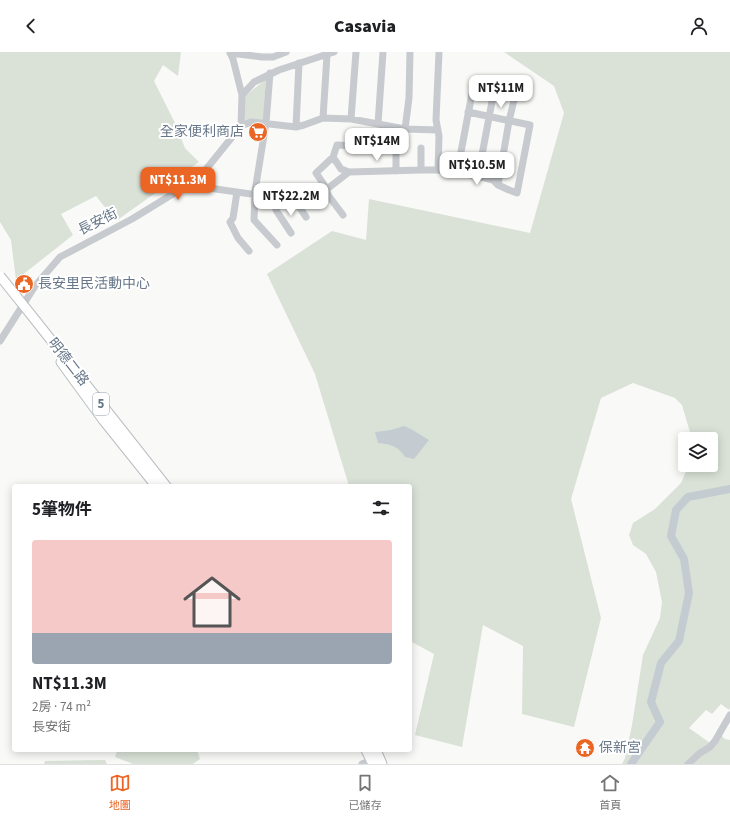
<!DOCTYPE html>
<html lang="zh-TW">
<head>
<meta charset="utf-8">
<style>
  :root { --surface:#fff; --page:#f2f2f2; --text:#202124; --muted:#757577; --line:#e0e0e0; --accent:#eb6625 }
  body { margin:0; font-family:"Source Sans 3","Noto Sans TC",sans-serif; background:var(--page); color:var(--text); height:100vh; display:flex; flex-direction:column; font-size:15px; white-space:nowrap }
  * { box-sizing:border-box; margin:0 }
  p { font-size:13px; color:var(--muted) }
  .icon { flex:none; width:22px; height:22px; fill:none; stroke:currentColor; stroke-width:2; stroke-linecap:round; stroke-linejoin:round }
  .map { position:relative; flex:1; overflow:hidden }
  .panel { position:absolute; left:12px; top:432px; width:400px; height:268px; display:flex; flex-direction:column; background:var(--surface); border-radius:4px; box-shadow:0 2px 10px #0003 }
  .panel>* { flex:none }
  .buttons { position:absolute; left:678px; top:380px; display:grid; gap:8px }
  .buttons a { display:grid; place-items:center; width:40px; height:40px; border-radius:4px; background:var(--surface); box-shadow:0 2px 10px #0003; font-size:20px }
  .price { position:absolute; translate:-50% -34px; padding:0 9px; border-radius:8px; background:#fff; color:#222; font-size:13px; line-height:26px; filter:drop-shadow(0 1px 2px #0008) }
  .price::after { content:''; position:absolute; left:50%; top:24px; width:12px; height:9px; margin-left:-6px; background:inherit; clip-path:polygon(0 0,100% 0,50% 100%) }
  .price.active { background:var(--accent); color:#fff }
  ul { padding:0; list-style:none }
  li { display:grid; align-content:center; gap:8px; height:212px; padding:0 20px }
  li+li { border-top:1px solid var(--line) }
  li span { display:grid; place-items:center; height:124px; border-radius:4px; color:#555 }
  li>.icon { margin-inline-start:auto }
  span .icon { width:72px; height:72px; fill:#fffc; stroke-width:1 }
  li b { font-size:17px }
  h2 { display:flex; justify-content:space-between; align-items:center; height:48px; padding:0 20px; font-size:17px }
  header { display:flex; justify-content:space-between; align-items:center; height:52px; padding:0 20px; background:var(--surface); font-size:18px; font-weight:800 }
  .tabs { display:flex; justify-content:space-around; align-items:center; height:56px; border-top:1px solid var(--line); background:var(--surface); font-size:11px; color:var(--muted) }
  .tabs a { display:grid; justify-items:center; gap:2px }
  .tabs .active { color:var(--accent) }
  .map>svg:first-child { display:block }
  .green { fill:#dae2d8 }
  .water { fill:#c4ccd2 }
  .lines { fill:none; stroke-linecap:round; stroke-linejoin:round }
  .river { stroke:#c4ccd2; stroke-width:8 }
  .major-casing { stroke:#babec2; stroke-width:11 }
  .minor { stroke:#c7cace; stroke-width:7 }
  .major { stroke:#fff; stroke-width:9 }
  .major-bridge-casing { stroke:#babec2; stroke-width:11; stroke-linecap:butt }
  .major-bridge { stroke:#fff; stroke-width:9 }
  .labels { text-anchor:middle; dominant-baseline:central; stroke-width:4; stroke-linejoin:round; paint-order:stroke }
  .shield { fill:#fff; stroke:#95a0ac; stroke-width:1 }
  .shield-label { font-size:13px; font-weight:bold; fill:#677789 }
  .poi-label { font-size:14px; fill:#677789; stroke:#fff; text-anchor:start }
  .street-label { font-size:14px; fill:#677789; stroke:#fff }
</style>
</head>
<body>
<header><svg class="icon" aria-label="back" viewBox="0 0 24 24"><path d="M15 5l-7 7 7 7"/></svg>Casavia<svg class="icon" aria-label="person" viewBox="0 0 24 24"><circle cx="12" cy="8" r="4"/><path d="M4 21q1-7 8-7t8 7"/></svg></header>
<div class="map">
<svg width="730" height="712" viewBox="0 0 730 712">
  <rect width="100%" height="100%" fill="#f9f9f7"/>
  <path class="green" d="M0,0H181L178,24L163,13L154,29L174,69L185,96L199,110L116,169L96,144L61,162L73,183L16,228L11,188L0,170Z
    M504,0H730V655L729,658L721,652L712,662L706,658L689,676L710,691L718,680L725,687L730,688V712H622L625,706L632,673L643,603L660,566L662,550L656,520L646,502L633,493L629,483L633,471L655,457L681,431L689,413H711V387H692L682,353L675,346L633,331L601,346L571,447L601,566L574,675L522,662L523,594L483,573L462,695L415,683L434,602L410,589V434H349L315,322L267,222L332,179L366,188L369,147L530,181L564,61L554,34Z
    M266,27L263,70L243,69L245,44Z
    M125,698H197L200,707L193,712H133L115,705L117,699Z
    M105,708L107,712H44L45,709Z"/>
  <path class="water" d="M404,374L411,377L429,388L414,407L405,405C398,394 390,392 378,391L375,380L391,378Z"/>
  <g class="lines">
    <path class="river" d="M631,712L660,670L651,650L661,611L679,589L689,541L684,507L671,484L676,458L688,445L730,437"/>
    <g class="major-casing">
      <path id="major" d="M36,269L166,434
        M61,310L104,369L156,434
        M366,698L373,712
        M376,698L382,712"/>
    </g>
    <path class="minor" d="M230,0L233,7L242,43
      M230,1L262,5H273L286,0
      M270,21L266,71L255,139L254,168L277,193
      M323,66L327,3
      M351,67L356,0
      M378,72L383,0
      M241,74L251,70L296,75L304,73L323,66L351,67L405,77L438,78
      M296,75L299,11
      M405,77L409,46L410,0
      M333,105L337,93L378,95
      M421,118V96
      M438,118L439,84L436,68L439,0
      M396,119V96
      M457,121L474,31
      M478,124L494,39
      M188,133L272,145L282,149
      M498,133L509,69L515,44
      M327,137L349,120L421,118H438L478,124L493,128L498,133L509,138L517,141L530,73L468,60
      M237,140L233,166L230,170L238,186L249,199
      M282,149L276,158L291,181
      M282,149L289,146L294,147L306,165
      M343,163L328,143L327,137L316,121L333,105L341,117L349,120
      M0,289L35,234L60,205L132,167L199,126L241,74L242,43L254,30L279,18L334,0
      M362,712L367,710
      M688,712L700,701L710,695L715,689L730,663"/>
    <use href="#major" class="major"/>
    <g class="major-bridge-casing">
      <path id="major-bridge" d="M0,224L36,269"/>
    </g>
    <use href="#major-bridge" class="major-bridge"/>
  </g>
  <defs>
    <g id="supermarket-disc" transform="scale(1)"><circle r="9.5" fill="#eb6625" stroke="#fff"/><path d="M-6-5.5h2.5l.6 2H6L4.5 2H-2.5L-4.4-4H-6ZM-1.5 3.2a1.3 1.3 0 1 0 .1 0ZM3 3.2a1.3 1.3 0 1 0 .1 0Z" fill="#fff"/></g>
    <g id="civic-disc" transform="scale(1)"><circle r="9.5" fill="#eb6625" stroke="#fff"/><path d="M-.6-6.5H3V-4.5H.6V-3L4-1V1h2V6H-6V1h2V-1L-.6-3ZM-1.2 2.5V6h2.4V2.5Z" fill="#fff"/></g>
    <g id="temple-disc" transform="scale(1)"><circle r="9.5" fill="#eb6625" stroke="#fff"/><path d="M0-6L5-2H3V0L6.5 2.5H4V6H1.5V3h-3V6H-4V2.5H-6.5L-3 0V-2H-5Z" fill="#fff"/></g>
  </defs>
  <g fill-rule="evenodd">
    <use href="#supermarket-disc" x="258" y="80"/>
    <use href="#civic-disc" x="24" y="232"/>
    <use href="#temple-disc" x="585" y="696"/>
  </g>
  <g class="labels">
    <rect class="shield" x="93" y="341" width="16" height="22" rx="3"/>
    <g class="shield-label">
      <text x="101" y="352">5</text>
    </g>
    <g class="poi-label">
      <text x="244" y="80" text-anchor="end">全家便利商店</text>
      <text x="38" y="232">長安里民活動中心</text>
      <text x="599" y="696">保新宮</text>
    </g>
    <g class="street-label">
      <text transform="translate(98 170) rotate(-27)">長安街</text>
      <text transform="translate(68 310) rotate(52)">明德二路</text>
    </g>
  </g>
</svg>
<div class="buttons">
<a><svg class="icon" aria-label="layers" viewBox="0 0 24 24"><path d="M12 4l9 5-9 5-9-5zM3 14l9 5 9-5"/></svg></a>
</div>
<b class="price" style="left:501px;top:57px">NT$11M</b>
<b class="price" style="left:377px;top:110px">NT$14M</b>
<b class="price" style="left:477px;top:134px">NT$10.5M</b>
<b class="price active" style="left:178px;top:149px">NT$11.3M</b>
<b class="price" style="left:291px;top:165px">NT$22.2M</b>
<section class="panel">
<h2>5筆物件<svg class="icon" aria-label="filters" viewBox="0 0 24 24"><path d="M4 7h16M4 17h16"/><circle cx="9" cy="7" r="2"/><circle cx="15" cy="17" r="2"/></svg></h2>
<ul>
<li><span style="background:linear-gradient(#f6c9c9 75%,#9aa5b1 0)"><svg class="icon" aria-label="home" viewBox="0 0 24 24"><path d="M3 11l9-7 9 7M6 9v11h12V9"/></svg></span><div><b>NT$11.3M</b><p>2房 · 74 m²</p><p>長安街</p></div></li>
</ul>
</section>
</div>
<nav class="tabs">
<a class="active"><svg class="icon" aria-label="map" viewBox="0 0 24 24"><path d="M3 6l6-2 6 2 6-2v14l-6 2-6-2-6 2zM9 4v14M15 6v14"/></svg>地圖</a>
<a><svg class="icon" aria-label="saved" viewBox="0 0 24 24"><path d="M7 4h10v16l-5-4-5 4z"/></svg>已儲存</a>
<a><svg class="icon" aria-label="home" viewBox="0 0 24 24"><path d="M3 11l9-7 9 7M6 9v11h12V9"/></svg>首頁</a>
</nav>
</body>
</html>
